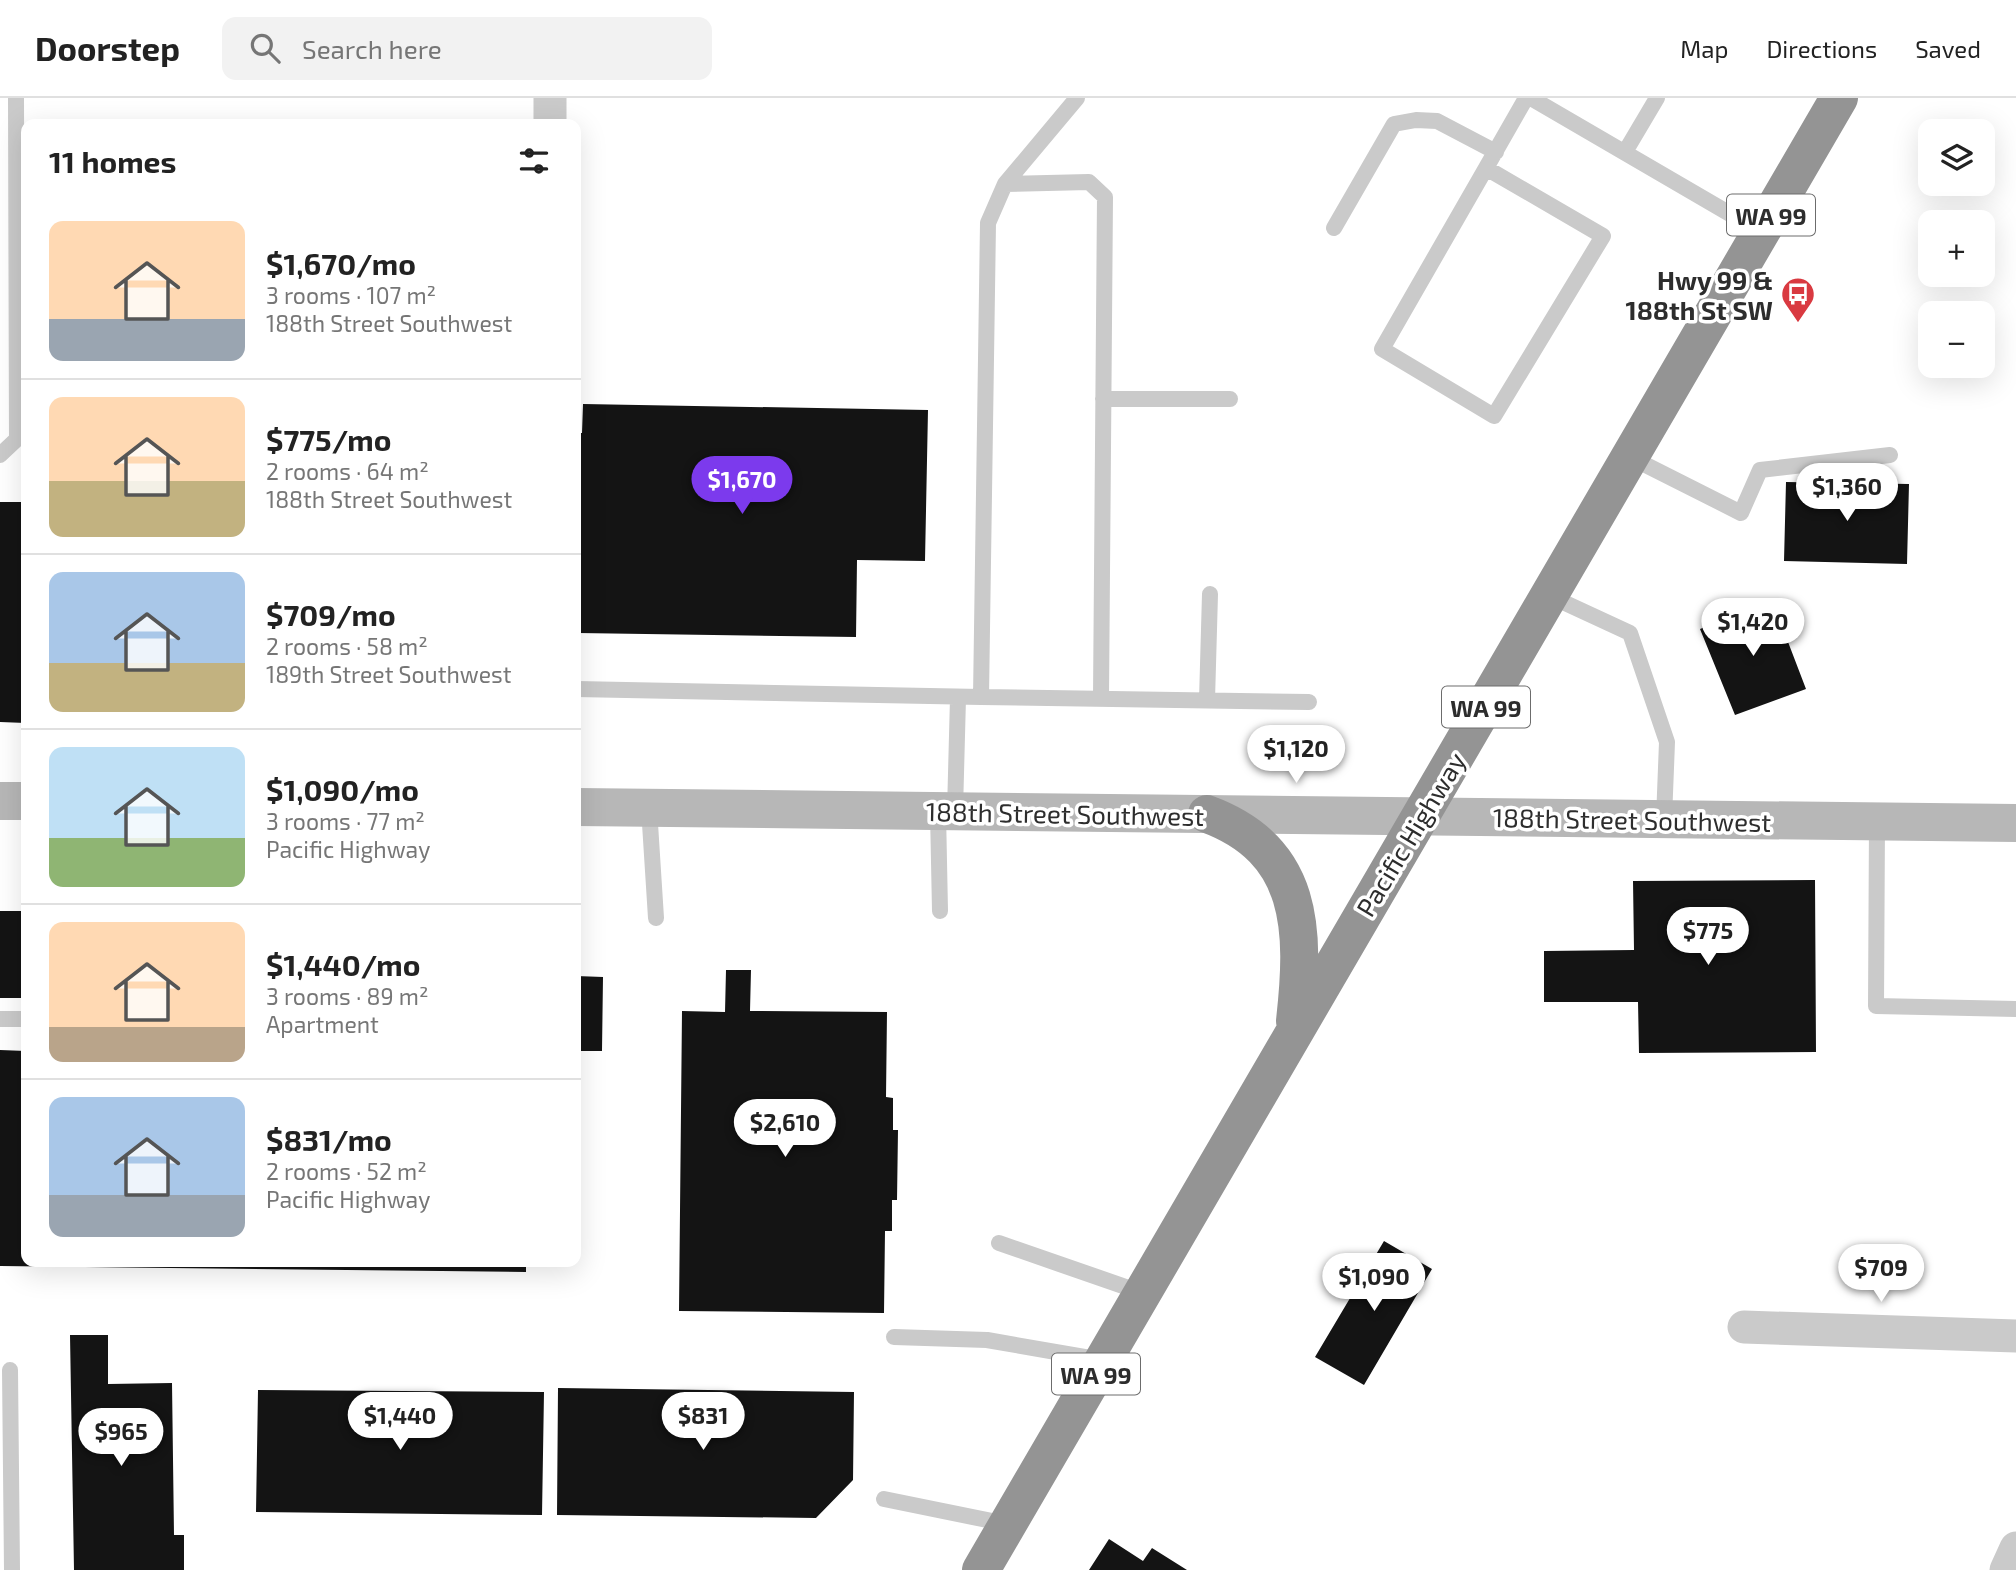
<!DOCTYPE html>
<html lang="en">
<head>
<meta charset="utf-8">
<style>
  :root { --surface:#fff; --page:#f2f2f2; --text:#222; --muted:#767676; --line:#e0e0e0; --accent:#7c3aed }
  body { margin:0; font-family:"Exo 2",sans-serif; background:var(--page); color:var(--text); height:100vh; display:flex; flex-direction:column; font-size:26px; white-space:nowrap }
  * { box-sizing:border-box; margin:0 }
  p { font-size:23px; color:var(--muted) }
  .icon { flex:none; width:38px; height:38px; fill:none; stroke:currentColor; stroke-width:2; stroke-linecap:round; stroke-linejoin:round }
  .map { position:relative; flex:1; overflow:hidden }
  .drawer { position:absolute; left:21px; top:21px; width:560px; height:1148px; display:flex; flex-direction:column; background:var(--surface); border-radius:14px; box-shadow:0 7px 28px #0002 }
  .drawer>* { flex:none }
  .tools { position:absolute; left:1918px; top:21px; display:grid; gap:14px }
  .tools a { display:grid; place-items:center; width:77px; height:77px; border-radius:14px; background:var(--surface); box-shadow:0 7px 28px #0002; font-size:35px }
  .price { position:absolute; translate:-50% -60px; padding:0 16px; border-radius:24px; background:#fff; color:#222; font-size:23px; line-height:46px; filter:drop-shadow(0 2px 4px #0008) }
  .price::after { content:''; position:absolute; left:50%; top:42px; width:21px; height:16px; margin-left:-10px; background:inherit; clip-path:polygon(0 0,100% 0,50% 100%) }
  .price.active { background:var(--accent); color:#fff }
  ul { padding:0; list-style:none }
  li { display:flex; align-items:center; gap:21px; height:175px; padding:0 28px }
  li+li { border-top:2px solid var(--line) }
  li span { display:grid; place-items:center; flex:none; width:196px; height:140px; border-radius:14px; color:#555 }
  li>.icon { margin-inline-start:auto }
  span .icon { width:84px; height:84px; fill:#fffc; stroke-width:1 }
  li b { font-size:30px }
  h2 { display:flex; justify-content:space-between; align-items:center; height:84px; padding:0 28px; font-size:30px }
  header { display:flex; align-items:center; gap:42px; box-sizing:border-box; height:98px; padding:0 35px; background:var(--surface); border-bottom:2px solid var(--line) }
  header strong { font-size:33px }
  nav { display:flex; gap:38px; margin-inline-start:auto; font-size:24px }
  .search { width:490px; height:63px; background:var(--page); display:flex; align-items:center; gap:18px; box-sizing:border-box; padding:0 24px; border-radius:14px; color:var(--muted); font-size:26px }
  .map>svg:first-child { display:block }
  .building { fill:#141414 }
  .lines { fill:none; stroke-linecap:round; stroke-linejoin:round }
  .lane { stroke:#cacaca; stroke-width:16 }
  .street { stroke:#cacaca; stroke-width:33 }
  .secondary { stroke:#b7b7b7; stroke-width:38 }
  .highway { stroke:#949494; stroke-width:38 }
  .labels { text-anchor:middle; dominant-baseline:central; stroke-width:7; stroke-linejoin:round; paint-order:stroke }
  .shield { fill:#fff; stroke:#6c6c6c; stroke-width:2 }
  .shield-label { font-size:24px; font-weight:bold; fill:#2d2d2d }
  .poi-label { font-size:26px; font-weight:bold; fill:#2d2d2d; stroke:#fff; text-anchor:end }
  .street-label { font-size:26px; fill:#2d2d2d; stroke:#fff }
</style>
</head>
<body>
<header>
<strong>Doorstep</strong>
<div class="search"><svg class="icon" aria-label="search" viewBox="0 0 24 24"><circle cx="10" cy="10" r="6"/><path d="M15 15l6 6"/></svg>Search here</div>
<nav><a>Map</a><a>Directions</a><a>Saved</a></nav>
</header>
<div class="map">
<svg width="2016" height="1472" viewBox="0 0 2016 1472">
  <rect width="100%" height="100%" fill="#fff"/>
  <path class="building" d="M583,306L928,312L925,463L857,462L856,539L578,535L576,335H582Z
    M1786,384L1909,386L1907,466L1784,463Z
    M0,404H26V625L0,624Z
    M1772,502L1806,591L1735,617L1700,531Z
    M1815,782L1816,954L1639,955L1638,904H1544V853L1634,852L1633,783Z
    M0,813H26V900H0Z
    M726,872H751L750,913L887,914L886,999L893,1000V1032H898L897,1102H892V1133H885L884,1215L679,1213L682,913L725,914Z
    M576,878L603,879L602,953H576Z
    M0,952L26,953V1164H526V1174L0,1168Z
    M1384,1143L1432,1171L1364,1287L1315,1259Z
    M70,1237H108V1286L172,1285L174,1437H184V1472H74Z
    M558,1290L854,1294L853,1382L816,1420L557,1417Z
    M258,1292L544,1294L542,1417L256,1414Z
    M1109,1441L1143,1463L1152,1450L1187,1472H1089Z"/>
  <g class="lines">
    <path class="lane" d="M1531,0L1761,134
      M1625,54L1657,0
      M1486,70L1603,138L1494,318L1382,251L1486,70L1526,0
      M1005,86L1089,84L1105,99L1101,599
      M1334,130L1394,26L1416,22L1437,23L1496,54
      M1103,301H1230
      M0,357L17,341L16,0
      M1630,359L1741,415L1760,372L1890,357
      M1550,498L1630,535L1667,644L1664,721
      M576,591L981,599L988,125L1005,86L1077,0
      M981,599L1309,604
      M1207,602L1210,496
      M649,710L656,820
      M955,713L958,600
      M938,714L940,813
      M1877,723L1876,908L2016,911
      M0,921H26
      M999,1145L1143,1195
      M894,1239L987,1242L1102,1262
      M10,1272L12,1472
      M884,1401L1007,1426"/>
    <path class="street" d="M550,0V26
      M1744,1229L2016,1238
      M2006,1472L2016,1450"/>
    <path class="secondary" d="M0,703H26
      M576,709L2016,725"/>
    <path class="highway" d="M1207,716C1305,752 1305,833 1295,923
      M981,1472L1839,0"/>
  </g>
  <defs>
    <g id="bus-pin" transform="scale(1.75)"><path d="M0 17L-7.5 6A9.5 9.5 0 1 1 7.5 6Z" fill="#d93a41" stroke="#fff"/><path d="M-5-6H5V4H4V6H2V4H-2V6H-4V4H-5ZM-3.5-4V0h7V-4ZM-3.5 1.2v1.5H-2V1.2ZM2 1.2v1.5H3.5V1.2Z" fill="#fff"/></g>
  </defs>
  <g fill-rule="evenodd">
    <use href="#bus-pin" x="1798" y="196"/>
  </g>
  <g class="labels">
    <g class="shield">
      <rect x="1727" y="96.5" width="88" height="41" rx="5"/>
      <rect x="1442" y="588.5" width="88" height="41" rx="5"/>
      <rect x="1052" y="1255.5" width="88" height="41" rx="5"/>
    </g>
    <g class="shield-label">
      <text x="1771" y="117">WA 99</text>
      <text x="1486" y="609">WA 99</text>
      <text x="1096" y="1276">WA 99</text>
    </g>
    <g class="poi-label">
      <text x="1773" y="181">Hwy 99 &amp;<tspan x="1773" dy="30">188th St SW</tspan></text>
    </g>
    <g class="street-label">
      <text transform="translate(1065 715) rotate(1)">188th Street Southwest</text>
      <text transform="translate(1632 721) rotate(1)">188th Street Southwest</text>
      <text transform="translate(1410 736) rotate(-59)">Pacific Highway</text>
    </g>
  </g>
</svg>
<div class="tools">
<a><svg class="icon" aria-label="layers" viewBox="0 0 24 24"><path d="M12 4l9 5-9 5-9-5zM3 14l9 5 9-5"/></svg></a>
<a>+</a>
<a>−</a>
</div>
<b class="price active" style="left:742px;top:418px">$1,670</b>
<b class="price" style="left:1847px;top:425px">$1,360</b>
<b class="price" style="left:1753px;top:560px">$1,420</b>
<b class="price" style="left:1296px;top:687px">$1,120</b>
<b class="price" style="left:1708px;top:869px">$775</b>
<b class="price" style="left:785px;top:1061px">$2,610</b>
<b class="price" style="left:1881px;top:1206px">$709</b>
<b class="price" style="left:1374px;top:1215px">$1,090</b>
<b class="price" style="left:400px;top:1354px">$1,440</b>
<b class="price" style="left:703px;top:1354px">$831</b>
<b class="price" style="left:121px;top:1370px">$965</b>
<section class="drawer">
<h2>11 homes<svg class="icon" aria-label="filters" viewBox="0 0 24 24"><path d="M4 7h16M4 17h16"/><circle cx="9" cy="7" r="2"/><circle cx="15" cy="17" r="2"/></svg></h2>
<ul>
<li><span style="background:linear-gradient(#ffd9b3 70%,#9aa5b1 0)"><svg class="icon" aria-label="home" viewBox="0 0 24 24"><path d="M3 11l9-7 9 7M6 9v11h12V9"/></svg></span><div><b>$1,670/mo</b><p>3 rooms · 107 m²</p><p>188th Street Southwest</p></div></li>
<li><span style="background:linear-gradient(#ffd9b3 60%,#c2b280 0)"><svg class="icon" aria-label="home" viewBox="0 0 24 24"><path d="M3 11l9-7 9 7M6 9v11h12V9"/></svg></span><div><b>$775/mo</b><p>2 rooms · 64 m²</p><p>188th Street Southwest</p></div></li>
<li><span style="background:linear-gradient(#a9c7e8 65%,#c2b280 0)"><svg class="icon" aria-label="home" viewBox="0 0 24 24"><path d="M3 11l9-7 9 7M6 9v11h12V9"/></svg></span><div><b>$709/mo</b><p>2 rooms · 58 m²</p><p>189th Street Southwest</p></div></li>
<li><span style="background:linear-gradient(#bfe0f5 65%,#8fb573 0)"><svg class="icon" aria-label="home" viewBox="0 0 24 24"><path d="M3 11l9-7 9 7M6 9v11h12V9"/></svg></span><div><b>$1,090/mo</b><p>3 rooms · 77 m²</p><p>Pacific Highway</p></div></li>
<li><span style="background:linear-gradient(#ffd9b3 75%,#b9a48a 0)"><svg class="icon" aria-label="home" viewBox="0 0 24 24"><path d="M3 11l9-7 9 7M6 9v11h12V9"/></svg></span><div><b>$1,440/mo</b><p>3 rooms · 89 m²</p><p>Apartment</p></div></li>
<li><span style="background:linear-gradient(#a9c7e8 70%,#9aa5b1 0)"><svg class="icon" aria-label="home" viewBox="0 0 24 24"><path d="M3 11l9-7 9 7M6 9v11h12V9"/></svg></span><div><b>$831/mo</b><p>2 rooms · 52 m²</p><p>Pacific Highway</p></div></li>
</ul>
</section>
</div>
</body>
</html>
